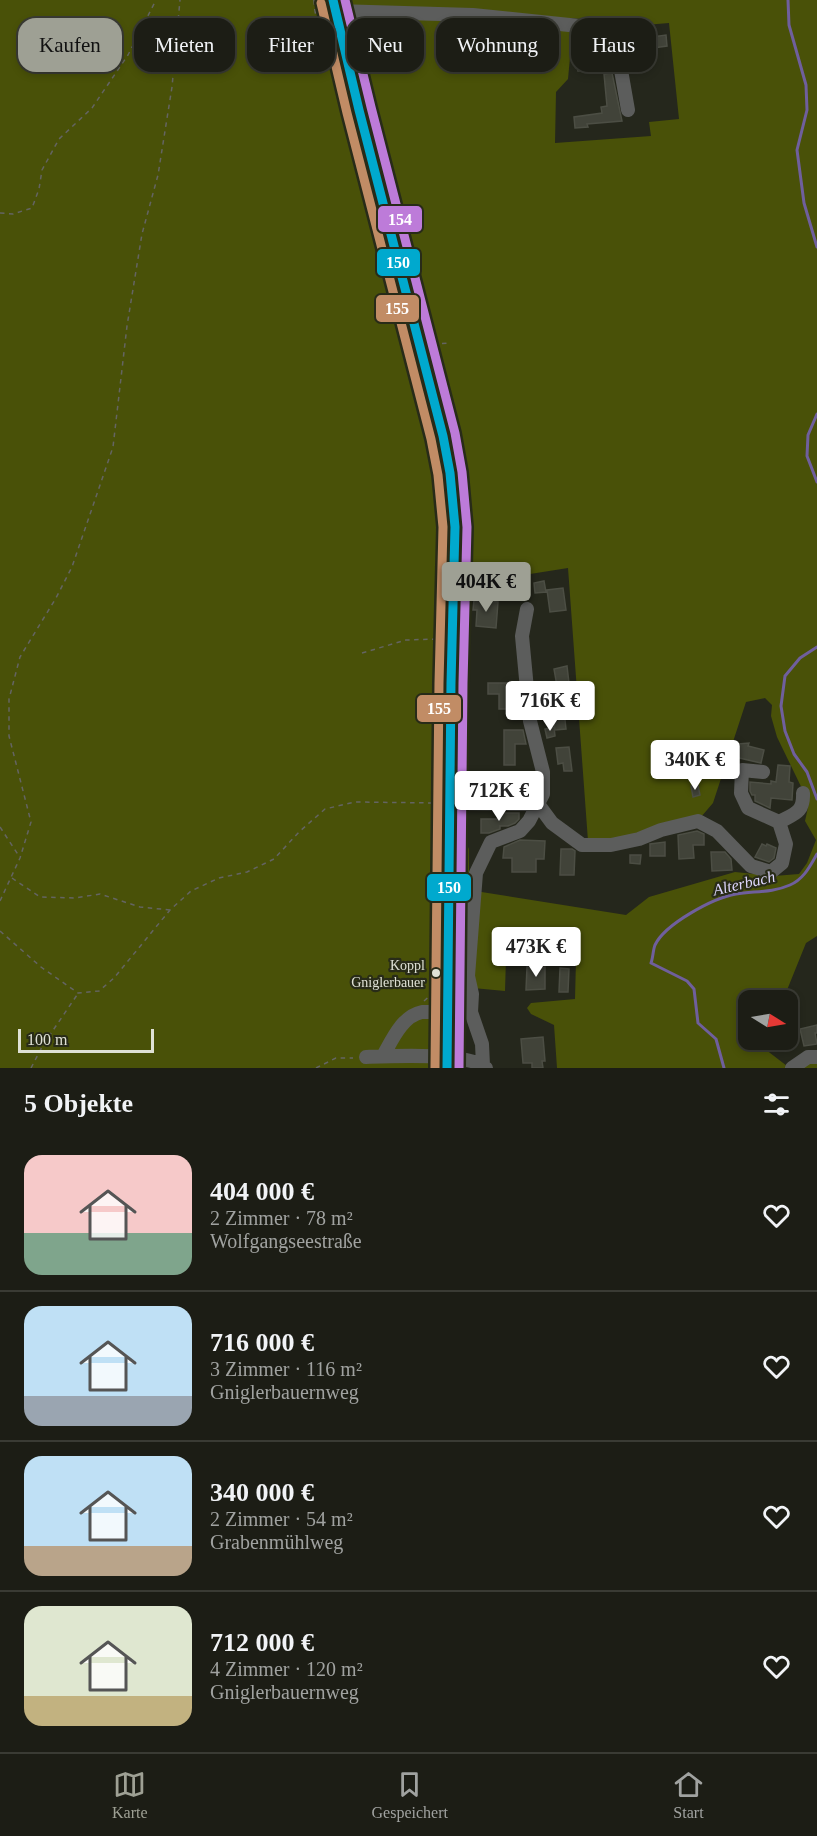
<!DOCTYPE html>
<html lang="de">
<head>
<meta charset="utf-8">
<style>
  :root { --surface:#1c1d15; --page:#25261e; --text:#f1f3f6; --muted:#a0a2a0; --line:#3a3b34; --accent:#9ea094 }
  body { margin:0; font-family:Georgia,serif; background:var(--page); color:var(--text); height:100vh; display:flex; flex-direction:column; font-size:22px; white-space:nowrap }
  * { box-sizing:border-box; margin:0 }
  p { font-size:20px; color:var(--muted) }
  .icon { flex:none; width:33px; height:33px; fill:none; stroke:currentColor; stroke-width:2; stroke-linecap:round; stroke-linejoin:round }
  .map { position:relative; height:1068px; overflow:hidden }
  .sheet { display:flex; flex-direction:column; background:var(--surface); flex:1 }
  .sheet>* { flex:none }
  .hud { position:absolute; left:18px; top:18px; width:782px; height:54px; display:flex; gap:12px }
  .needle { width:39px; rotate:101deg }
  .buttons { position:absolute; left:738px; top:990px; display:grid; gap:12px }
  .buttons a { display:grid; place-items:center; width:60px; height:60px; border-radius:12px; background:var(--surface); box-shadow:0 3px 9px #0003,0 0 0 2px var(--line); font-size:30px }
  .scale { position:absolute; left:18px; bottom:15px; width:136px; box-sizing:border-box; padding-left:6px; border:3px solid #dfe1d5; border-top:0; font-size:16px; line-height:21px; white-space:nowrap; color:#dfe1d5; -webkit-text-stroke:4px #282b18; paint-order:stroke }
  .price { position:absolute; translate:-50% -51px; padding:0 14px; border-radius:6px; background:#fff; color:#222; font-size:20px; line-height:39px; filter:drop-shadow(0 2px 3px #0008) }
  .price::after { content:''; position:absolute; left:50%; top:36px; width:18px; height:14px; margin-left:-9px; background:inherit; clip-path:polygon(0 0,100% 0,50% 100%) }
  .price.on { background:var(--accent); color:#111 }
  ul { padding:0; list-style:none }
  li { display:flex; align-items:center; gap:18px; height:150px; padding:0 24px }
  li+li { border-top:2px solid var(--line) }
  li span { display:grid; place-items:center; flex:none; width:168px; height:120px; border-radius:18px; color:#555 }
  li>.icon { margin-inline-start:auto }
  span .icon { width:72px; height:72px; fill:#fffc; stroke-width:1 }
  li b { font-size:26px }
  h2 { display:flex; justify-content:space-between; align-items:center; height:72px; padding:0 24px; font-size:26px }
  .tag { padding:0 21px; border-radius:18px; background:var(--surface); box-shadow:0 3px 9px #0003,0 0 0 2px var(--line); font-size:21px; line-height:54px }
  .tag.on { background:var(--accent); color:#111 }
  .menu { display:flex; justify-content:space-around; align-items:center; height:84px; border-top:2px solid var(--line); background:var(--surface); font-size:16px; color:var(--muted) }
  .menu a { display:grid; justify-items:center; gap:3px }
  .menu .on { color:var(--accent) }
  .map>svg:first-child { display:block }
  .green { fill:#495108; fill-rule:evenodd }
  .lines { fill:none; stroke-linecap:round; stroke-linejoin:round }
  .stream { stroke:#6f5f9d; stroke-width:3 }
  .building { fill:#414339; stroke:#4c4e44; stroke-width:1.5 }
  .path { stroke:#646462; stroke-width:1.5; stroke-dasharray:4.5 4.5; stroke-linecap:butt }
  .minor { stroke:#5c5d5c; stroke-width:14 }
  .major { stroke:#5c5d59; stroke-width:16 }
  .bus-1-casing { stroke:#282b18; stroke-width:14 }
  .bus-2-casing { stroke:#282b18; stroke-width:14 }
  .bus-3-casing { stroke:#282b18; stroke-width:14 }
  .bus-1 { stroke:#00a9ce; stroke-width:9 }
  .bus-2 { stroke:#c18c65; stroke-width:9 }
  .bus-3 { stroke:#bd7bd9; stroke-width:9 }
  .bus-dot { fill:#dfe1d5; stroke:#282b18; stroke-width:2 }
  .labels { text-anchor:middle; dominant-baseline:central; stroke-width:4.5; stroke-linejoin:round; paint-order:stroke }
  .bus-label { font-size:14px; fill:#dfe1d5; stroke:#282b18; text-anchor:end }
  .water-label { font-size:16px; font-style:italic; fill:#ded7fe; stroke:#282b18 }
  .line-badge { stroke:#282b18; stroke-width:2 }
  .badge-label { font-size:16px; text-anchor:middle; font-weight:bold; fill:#fff }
</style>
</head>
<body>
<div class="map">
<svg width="817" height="1068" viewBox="0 0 817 1068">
  <rect width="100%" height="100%" fill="#25271c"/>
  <path class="green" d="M0,0H817V936L806,943L783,1000H748V1040H764L761,1046L787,1066L817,1057V1068H557L554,1025L531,1014L527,1008L531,1003L575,999L576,960L506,958L505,991L462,987V1068H0ZM570,18L594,20L621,27L669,23L679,119L649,122L651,136L555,143L556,92L568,79L571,47ZM568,568L588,841L627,840L701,817L713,803L746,702L765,698L772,705L771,716L777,737L809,803L805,821L816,840L807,863L799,874L774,876L735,872L649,897L626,915L469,890V849L465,841L468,584Z"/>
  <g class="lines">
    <path class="stream" d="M788,0L789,25L806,85L807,110L797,150L804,203L817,247
      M817,414L808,435L807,456L817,482
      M817,647L800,658L785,676L781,706L785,731L794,754L807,772L817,799
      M724,1068L716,1039L698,1023L694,989L687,981L651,963C653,958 653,950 655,945C665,924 713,898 736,894C754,891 772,893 790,885C804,879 810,866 817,854"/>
  </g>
  <path class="building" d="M666,35L667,46L646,49L645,38Z
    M593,40V46H608L609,60L596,61V69L578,71L576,48H585V41Z
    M631,42L633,58L628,59L625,43Z
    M612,73L622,121L587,124L588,127L575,128L574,117L602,113L601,107L607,106L604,74Z
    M544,581L546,592L535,593L534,583Z
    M563,588L566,610L550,612L547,590Z
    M474,600L498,602L496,628L476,626L477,610H473Z
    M567,666L569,683H572L573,691L566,692L564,684L557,686L554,669Z
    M488,683H514L515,709H499V694H488Z
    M563,701L566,729L555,730L552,703Z
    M554,727L555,736L547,738L545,729Z
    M504,730H523L526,744H515V765H504Z
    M749,743L748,746L764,750L761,763L735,757L726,758L725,745Z
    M569,747L572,771H564L563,763L558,764L556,748Z
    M778,765L790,766L789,782L793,783L792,800L771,798L770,808L755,801V795H752L750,791V782L771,784V781L776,782Z
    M698,785L700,795L693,797L691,786Z
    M501,813H519V819L515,823L508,826H500V829L489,833H481V819H500Z
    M697,831L704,834V845H693L694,858L679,859L678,835Z
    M520,840L545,841L544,859H536V872H512V858H503L504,847Z
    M665,842V856H650V844Z
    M762,844L766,846L767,844L776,848L774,858L769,862L755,857Z
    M561,849H572L575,851L574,875H560Z
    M711,852H725L731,859L732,870L712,871Z
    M630,855H641L640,864L630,863Z
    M527,967H545V989L526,990Z
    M560,968L569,969L568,992H559Z
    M817,1025V1033H815L817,1044L804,1046L800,1029Z
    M543,1037L545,1061H542L543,1068H532V1063H523L521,1039Z"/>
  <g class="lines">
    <path class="path" d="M314,0C315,14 315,21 327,30
      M356,38L363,48L364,55
      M358,48L366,61L370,95
      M0,213L13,214L32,208L39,189L42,170L59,139L92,108L128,55L156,0
      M433,344L450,343
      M362,653L406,640L439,639
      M0,827L19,856
      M12,878L40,897L75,898L100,894L140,907L170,910
      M463,888V860
      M0,901L20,858L31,822L9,736V699L20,657L56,598L72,567L113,447L127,326L142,234L158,175L172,87L180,0
      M0,931L41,967L78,993L99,991L114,978L170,910L191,891L219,878L247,872L274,859L299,832L325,809L355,802L437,803
      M424,1001L434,992
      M461,1033L464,1049
      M31,1068L43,1045L77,995
      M316,1068L336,1058H353"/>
    <path class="minor" d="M336,11L473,15L608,29L615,36L628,110
      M763,772L742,770L741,793L748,808L779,822
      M450,803L538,804L552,823L582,845H611L639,839L661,830L698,821L717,831L751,866L771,872L782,863L786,844L779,822
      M779,822C794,814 804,813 803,793
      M383,1056C392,1040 402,1016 422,1012C427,1012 432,1012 437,1012
      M366,1057C391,1056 469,1052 486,1068
      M483,1065L482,1044L471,1012L472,994L468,976L476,873L491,842L520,831L529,821L543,794V772L530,721L522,636L527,609
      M792,1068L808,1057H817"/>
    <path class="major" d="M333,0L359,110L443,436L450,473L455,527L451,683L447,1068"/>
    <g class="bus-1-casing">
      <path id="bus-1" d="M333,0L359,110L443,436L450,473L455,527L451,683L447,1068"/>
    </g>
    <g class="bus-2-casing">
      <path id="bus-2" d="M321,3L347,113L431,439L438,475L443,527L439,683L435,1068"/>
    </g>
    <g class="bus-3-casing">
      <path id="bus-3" d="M345,0L371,107L455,433L462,472L467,527L463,683L459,1068"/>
    </g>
    <use href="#bus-1" class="bus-1"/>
    <use href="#bus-2" class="bus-2"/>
    <use href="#bus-3" class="bus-3"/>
  </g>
  <circle class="bus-dot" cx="436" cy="973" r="5"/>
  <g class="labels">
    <g class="bus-label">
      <text x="425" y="965">Koppl<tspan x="425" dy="17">Gniglerbauer</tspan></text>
    </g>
    <g class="water-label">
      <text transform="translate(744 883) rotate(-13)">Alterbach</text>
    </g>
  </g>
  <g class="line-badge">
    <rect x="377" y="205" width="46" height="28" rx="6" fill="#bd7bd9"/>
    <rect x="376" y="248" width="45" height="29" rx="6" fill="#00a9ce"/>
    <rect x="375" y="294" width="45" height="29" rx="6" fill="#c18c65"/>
    <rect x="416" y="694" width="46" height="29" rx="6" fill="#c18c65"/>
    <rect x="426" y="873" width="46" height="29" rx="6" fill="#00a9ce"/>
  </g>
  <g class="badge-label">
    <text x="400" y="225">154</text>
    <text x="398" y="268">150</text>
    <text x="397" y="314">155</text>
    <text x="439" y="714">155</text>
    <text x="449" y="893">150</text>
  </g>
</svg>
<div class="buttons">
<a><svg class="needle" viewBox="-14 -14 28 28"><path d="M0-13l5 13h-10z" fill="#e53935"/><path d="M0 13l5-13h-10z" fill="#a0a2a0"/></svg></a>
</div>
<div class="scale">100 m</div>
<b class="price on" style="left:486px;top:613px">404K €</b>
<b class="price" style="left:550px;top:732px">716K €</b>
<b class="price" style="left:695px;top:791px">340K €</b>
<b class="price" style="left:499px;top:822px">712K €</b>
<b class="price" style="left:536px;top:978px">473K €</b>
<div class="hud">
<a class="tag on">Kaufen</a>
<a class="tag">Mieten</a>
<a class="tag">Filter</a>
<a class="tag">Neu</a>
<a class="tag">Wohnung</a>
<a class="tag">Haus</a>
</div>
</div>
<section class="sheet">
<h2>5 Objekte<svg class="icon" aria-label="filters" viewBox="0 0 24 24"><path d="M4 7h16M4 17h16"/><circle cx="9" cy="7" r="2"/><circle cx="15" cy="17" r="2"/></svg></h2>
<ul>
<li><span style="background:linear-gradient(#f6c9c9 65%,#7fa58c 0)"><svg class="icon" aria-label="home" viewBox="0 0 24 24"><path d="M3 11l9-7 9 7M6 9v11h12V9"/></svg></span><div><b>404 000 €</b><p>2 Zimmer · 78 m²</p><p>Wolfgangseestraße</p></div><svg class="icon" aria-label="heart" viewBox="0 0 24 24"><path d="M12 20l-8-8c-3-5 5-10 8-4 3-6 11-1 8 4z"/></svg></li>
<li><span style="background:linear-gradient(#bfe0f5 75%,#9aa5b1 0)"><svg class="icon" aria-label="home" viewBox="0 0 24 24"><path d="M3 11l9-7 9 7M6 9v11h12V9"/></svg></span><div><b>716 000 €</b><p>3 Zimmer · 116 m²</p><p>Gniglerbauernweg</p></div><svg class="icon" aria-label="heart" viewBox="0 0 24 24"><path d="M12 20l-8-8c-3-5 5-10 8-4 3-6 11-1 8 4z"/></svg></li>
<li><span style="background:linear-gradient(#bfe0f5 75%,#b9a48a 0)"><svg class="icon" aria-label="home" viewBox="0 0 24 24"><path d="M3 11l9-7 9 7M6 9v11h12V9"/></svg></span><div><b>340 000 €</b><p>2 Zimmer · 54 m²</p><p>Grabenmühlweg</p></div><svg class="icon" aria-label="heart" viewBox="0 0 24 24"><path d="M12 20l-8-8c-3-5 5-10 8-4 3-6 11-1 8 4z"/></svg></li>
<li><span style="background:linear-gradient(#dfe7d0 75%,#c2b280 0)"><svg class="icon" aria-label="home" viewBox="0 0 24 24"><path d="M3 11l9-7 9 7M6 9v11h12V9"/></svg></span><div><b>712 000 €</b><p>4 Zimmer · 120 m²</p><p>Gniglerbauernweg</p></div><svg class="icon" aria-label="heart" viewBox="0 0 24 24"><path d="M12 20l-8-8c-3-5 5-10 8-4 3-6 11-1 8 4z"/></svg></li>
</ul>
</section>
<nav class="menu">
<a class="on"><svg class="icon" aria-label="map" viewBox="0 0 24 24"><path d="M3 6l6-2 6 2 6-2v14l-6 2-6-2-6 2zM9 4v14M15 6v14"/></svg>Karte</a>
<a><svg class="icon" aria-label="saved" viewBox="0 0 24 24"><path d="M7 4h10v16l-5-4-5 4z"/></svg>Gespeichert</a>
<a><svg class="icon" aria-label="home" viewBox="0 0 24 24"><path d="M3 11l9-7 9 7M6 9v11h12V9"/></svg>Start</a>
</nav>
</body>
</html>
